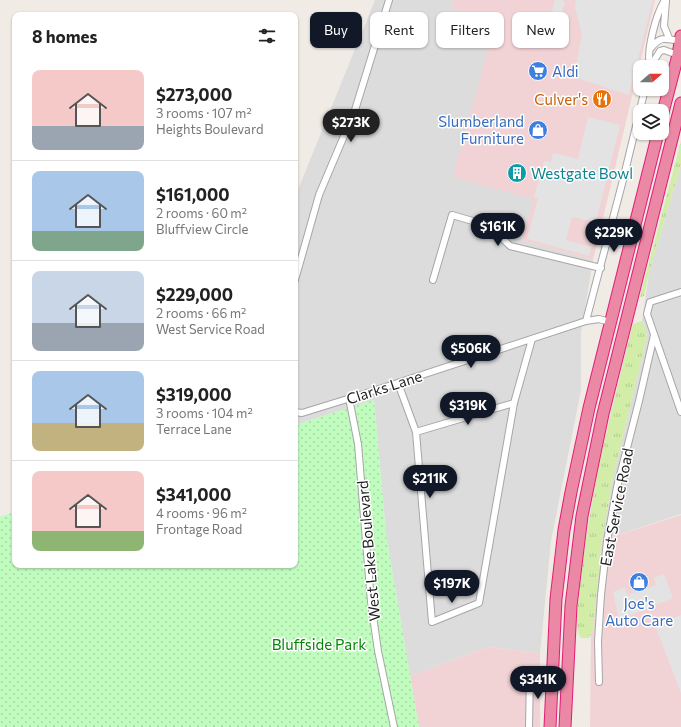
<!DOCTYPE html>
<html lang="en">
<head>
<meta charset="utf-8">
<style>
  :root { --surface:#fff; --page:#f6f6f6; --text:#222; --muted:#767676; --line:#e0e0e0; --accent:#111827 }
  body { margin:0; font-family:Commissioner,sans-serif; background:var(--page); color:var(--text); height:100vh; display:flex; flex-direction:column; font-size:15px; white-space:nowrap }
  * { box-sizing:border-box; margin:0 }
  p { font-size:13px; color:var(--muted) }
  .icon { flex:none; width:22px; height:22px; fill:none; stroke:currentColor; stroke-width:2; stroke-linecap:round; stroke-linejoin:round }
  .map { position:relative; flex:1; overflow:hidden }
  .details { position:absolute; left:12px; top:12px; width:286px; height:556px; display:flex; flex-direction:column; background:var(--surface); border-radius:8px; box-shadow:0 1px 3px #0004 }
  .details>* { flex:none }
  .guide { position:absolute; left:310px; top:12px; width:311px; height:36px; display:flex; gap:8px }
  .needle { width:26px; rotate:69deg }
  .tools { position:absolute; left:633px; top:60px; display:grid; gap:8px }
  .tools a { display:grid; place-items:center; width:36px; height:36px; border-radius:8px; background:var(--surface); box-shadow:0 1px 3px #0004; font-size:20px }
  .price { position:absolute; translate:-50% -34px; padding:0 9px; border-radius:14px; background:var(--accent); color:#fff; font-size:13px; line-height:26px; filter:drop-shadow(0 1px 2px #0008) }
  .price::after { content:''; position:absolute; left:50%; top:24px; width:12px; height:9px; margin-left:-6px; background:inherit; clip-path:polygon(0 0,100% 0,50% 100%) }
  .price.current { background:#222; color:#fff }
  ul { padding:0; list-style:none }
  li { display:flex; align-items:center; gap:12px; height:100px; padding:0 20px }
  li+li { border-top:1px solid var(--line) }
  li span { display:grid; place-items:center; flex:none; width:112px; height:80px; border-radius:8px; color:#555 }
  li>.icon { margin-inline-start:auto }
  span .icon { width:48px; height:48px; fill:#fffc; stroke-width:1 }
  li b { font-size:17px }
  h2 { display:flex; justify-content:space-between; align-items:center; height:48px; padding:0 20px; font-size:17px }
  .chip { padding:0 14px; border-radius:8px; background:var(--surface); box-shadow:0 1px 3px #0004; font-size:14px; line-height:36px }
  .chip.current { background:var(--accent); color:#fff }
  .map>svg:first-child { display:block }
  .residential { fill:#dddcdc }
  .commercial { fill:#f2d3d5 }
  .grass { fill:url(#grass-tufts) }
  .park { fill:url(#park-dots) }
  .parking { fill:#e3e3e3 }
  .lines { fill:none; stroke-linecap:round; stroke-linejoin:round }
  .street-casing { stroke:#a6a6a6; stroke-width:8 }
  .highway-casing { stroke:#e41b75; stroke-width:13 }
  .street { stroke:#fff; stroke-width:6 }
  .highway { stroke:#eb88a5; stroke-width:11 }
  .labels { text-anchor:middle; dominant-baseline:central; stroke-width:3; stroke-linejoin:round; paint-order:stroke }
  .shop-label { font-size:15px; fill:#366cbe; stroke:#fff; text-anchor:start }
  .food-label { font-size:15px; fill:#c56008; stroke:#fff; text-anchor:end }
  .culture-label { font-size:15px; fill:#0d838f; stroke:#fff; text-anchor:start }
  .street-label { font-size:15px; fill:#1f1f1f; stroke:#fff }
  .park-label { font-size:15px; fill:#088406; stroke:#fff }
</style>
</head>
<body>
<div class="map">
<svg width="681" height="727" viewBox="0 0 681 727">
  <defs>
    <pattern id="grass-tufts" width="24" height="20" patternUnits="userSpaceOnUse"><rect width="24" height="20" fill="#d1eda8"/><path d="M3 7l-1-3M5 7V3M7 7l1-3M15 17l-1-3M17 17v-4M19 17l1-3" fill="none" stroke="#b3cb90"/></pattern>
    <pattern id="park-dots" width="8" height="8" patternUnits="userSpaceOnUse"><rect width="8" height="8" fill="#c1fcbf"/><path d="M2 2h.1M6 6h.1" fill="none" stroke="#a5d8a4" stroke-width="1.8" stroke-linecap="round"/></pattern>
  </defs>
  <rect width="100%" height="100%" fill="#f0ebe4"/>
  <path class="residential" d="M375,0H453L451,8L496,20L454,177L534,197L522,240L593,260L581,332V390L551,541L540,653L488,647L410,676L386,534L374,400L295,425V197Z
    M681,164V514L602,540L612,482L647,336L644,324L642,321L649,273Z"/>
  <path class="commercial" d="M453,0H655L593,260L522,240L533,199L453,177L496,20L451,8Z
    M681,515V727H590L591,634L593,630L602,540Z
    M488,647L540,653V727H419L410,676Z"/>
  <path class="grass" d="M681,141V164L649,273L644,296L640,297Z
    M642,321L644,324L647,336L612,482L602,540L593,630L589,638H581C573,626 579,602 580,587C589,498 611,411 633,324Z"/>
  <path class="park" d="M374,400L386,534L419,727H0V517L15,512V565H295V425Z"/>
  <path class="parking" d="M555,0H561L565,2L562,11L569,15L565,32L548,28Z
    M576,0H653L629,95L574,77L582,34L575,7Z
    M588,117L620,125L596,222L572,217L566,240L591,247L589,256L527,239L538,198L534,197L544,161L551,162L553,153L578,159Z
    M664,574L673,598L619,620L613,592L624,587L628,595L656,585L654,578Z
    M681,615V693L655,625Z"/>
  <g class="lines">
    <g class="street-casing">
      <path id="street" d="M666,1L664,26L669,38
        M651,48C661,35 666,39 680,41
        M650,67C646,51 656,14 665,0
        M650,67L660,51L664,50L678,55
        M295,280L319,195L355,110L389,0
        M433,280L452,215L490,226L510,246L601,268
        M681,292L650,302L647,314L681,412
        M586,321L623,180L645,89
        M398,383L416,432L432,622L479,603L514,403L532,339
        M349,398L358,444L371,602L378,651L394,727
        M295,412L302,413L370,392L586,321L599,319L610,322
        M416,432L514,403
        M599,682L598,641L601,595L607,541L617,487L639,401L654,335
        M529,727L530,672"/>
    </g>
    <g class="highway-casing">
      <path id="highway" d="M662,116L678,55L681,36
        M550,727L556,599L564,530L571,492L589,408L658,133
        M565,727L571,606L582,516L603,414L681,103"/>
    </g>
    <use href="#street" class="street"/>
    <use href="#highway" class="highway"/>
  </g>
  <defs>
    <g id="supermarket-disc" transform="scale(1)"><circle r="9.5" fill="#3f7fe0" stroke="#fff"/><path d="M-6-5.5h2.5l.6 2H6L4.5 2H-2.5L-4.4-4H-6ZM-1.5 3.2a1.3 1.3 0 1 0 .1 0ZM3 3.2a1.3 1.3 0 1 0 .1 0Z" fill="#fff"/></g>
    <g id="restaurant-disc" transform="scale(1)"><circle r="9.5" fill="#e8710a" stroke="#fff"/><path d="M-5-6h1v4h1v-4h1v4h1v-4h1v5L-1.5 .5V6h-2V.5L-5-1ZM5-6V6H3V1.5H1.5Q1.5-4 5-6Z" fill="#fff"/></g>
    <g id="shop-disc" transform="scale(1)"><circle r="9.5" fill="#3f7fe0" stroke="#fff"/><path d="M-5-2.5h2.3a2.7 3.5 0 0 1 5.4 0H5L5.5 6h-11ZM-1.5-2.5h3a1.5 2.3 0 0 0-3 0Z" fill="#fff"/></g>
    <g id="building-disc" transform="scale(1)"><circle r="9.5" fill="#0f9aa8" stroke="#fff"/><path d="M-4-6H4V6H1V3H-1V6H-4ZM-2.5-4.3h1.7v1.8h-1.7ZM.8-4.3h1.7v1.8H.8ZM-2.5-1h1.7V.8h-1.7ZM.8-1h1.7V.8H.8Z" fill="#fff"/></g>
  </defs>
  <g fill-rule="evenodd">
    <use href="#supermarket-disc" x="538" y="71"/>
    <use href="#restaurant-disc" x="602" y="99"/>
    <use href="#shop-disc" x="538" y="130"/>
    <use href="#building-disc" x="517" y="173"/>
    <use href="#shop-disc" x="639" y="582"/>
  </g>
  <g class="labels">
    <g class="shop-label">
      <text x="552" y="71">Aldi</text>
      <text x="524" y="121" text-anchor="end">Slumberland<tspan x="524" dy="17">Furniture</tspan></text>
      <text x="639" y="603" text-anchor="middle">Joe's<tspan x="639" dy="17">Auto Care</tspan></text>
    </g>
    <g class="food-label">
      <text x="588" y="99">Culver's</text>
    </g>
    <g class="culture-label">
      <text x="531" y="173">Westgate Bowl</text>
    </g>
    <g class="street-label">
      <text transform="translate(384 387) rotate(-18)">Clarks Lane</text>
      <text transform="translate(616 507) rotate(-79)">East Service Road</text>
      <text transform="translate(368 551) rotate(-95)">West Lake Boulevard</text>
    </g>
    <g class="park-label">
      <text x="319" y="644">Bluffside Park</text>
    </g>
  </g>
</svg>
<div class="tools">
<a><svg class="needle" viewBox="-14 -14 28 28"><path d="M0-13l5 13h-10z" fill="#e53935"/><path d="M0 13l5-13h-10z" fill="#767676"/></svg></a>
<a><svg class="icon" aria-label="layers" viewBox="0 0 24 24"><path d="M12 4l9 5-9 5-9-5zM3 14l9 5 9-5"/></svg></a>
</div>
<b class="price current" style="left:351px;top:143px">$273K</b>
<b class="price" style="left:498px;top:247px">$161K</b>
<b class="price" style="left:614px;top:253px">$229K</b>
<b class="price" style="left:471px;top:369px">$506K</b>
<b class="price" style="left:468px;top:426px">$319K</b>
<b class="price" style="left:430px;top:499px">$211K</b>
<b class="price" style="left:452px;top:604px">$197K</b>
<b class="price" style="left:538px;top:700px">$341K</b>
<div class="guide">
<a class="chip current">Buy</a>
<a class="chip">Rent</a>
<a class="chip">Filters</a>
<a class="chip">New</a>
</div>
<section class="details">
<h2>8 homes<svg class="icon" aria-label="filters" viewBox="0 0 24 24"><path d="M4 7h16M4 17h16"/><circle cx="9" cy="7" r="2"/><circle cx="15" cy="17" r="2"/></svg></h2>
<ul>
<li><span style="background:linear-gradient(#f6c9c9 70%,#9aa5b1 0)"><svg class="icon" aria-label="home" viewBox="0 0 24 24"><path d="M3 11l9-7 9 7M6 9v11h12V9"/></svg></span><div><b>$273,000</b><p>3 rooms · 107 m²</p><p>Heights Boulevard</p></div></li>
<li><span style="background:linear-gradient(#a9c7e8 75%,#7fa58c 0)"><svg class="icon" aria-label="home" viewBox="0 0 24 24"><path d="M3 11l9-7 9 7M6 9v11h12V9"/></svg></span><div><b>$161,000</b><p>2 rooms · 60 m²</p><p>Bluffview Circle</p></div></li>
<li><span style="background:linear-gradient(#c9d6e8 65%,#9aa5b1 0)"><svg class="icon" aria-label="home" viewBox="0 0 24 24"><path d="M3 11l9-7 9 7M6 9v11h12V9"/></svg></span><div><b>$229,000</b><p>2 rooms · 66 m²</p><p>West Service Road</p></div></li>
<li><span style="background:linear-gradient(#a9c7e8 65%,#c2b280 0)"><svg class="icon" aria-label="home" viewBox="0 0 24 24"><path d="M3 11l9-7 9 7M6 9v11h12V9"/></svg></span><div><b>$319,000</b><p>3 rooms · 104 m²</p><p>Terrace Lane</p></div></li>
<li><span style="background:linear-gradient(#f6c9c9 75%,#8fb573 0)"><svg class="icon" aria-label="home" viewBox="0 0 24 24"><path d="M3 11l9-7 9 7M6 9v11h12V9"/></svg></span><div><b>$341,000</b><p>4 rooms · 96 m²</p><p>Frontage Road</p></div></li>
</ul>
</section>
</div>
</body>
</html>
